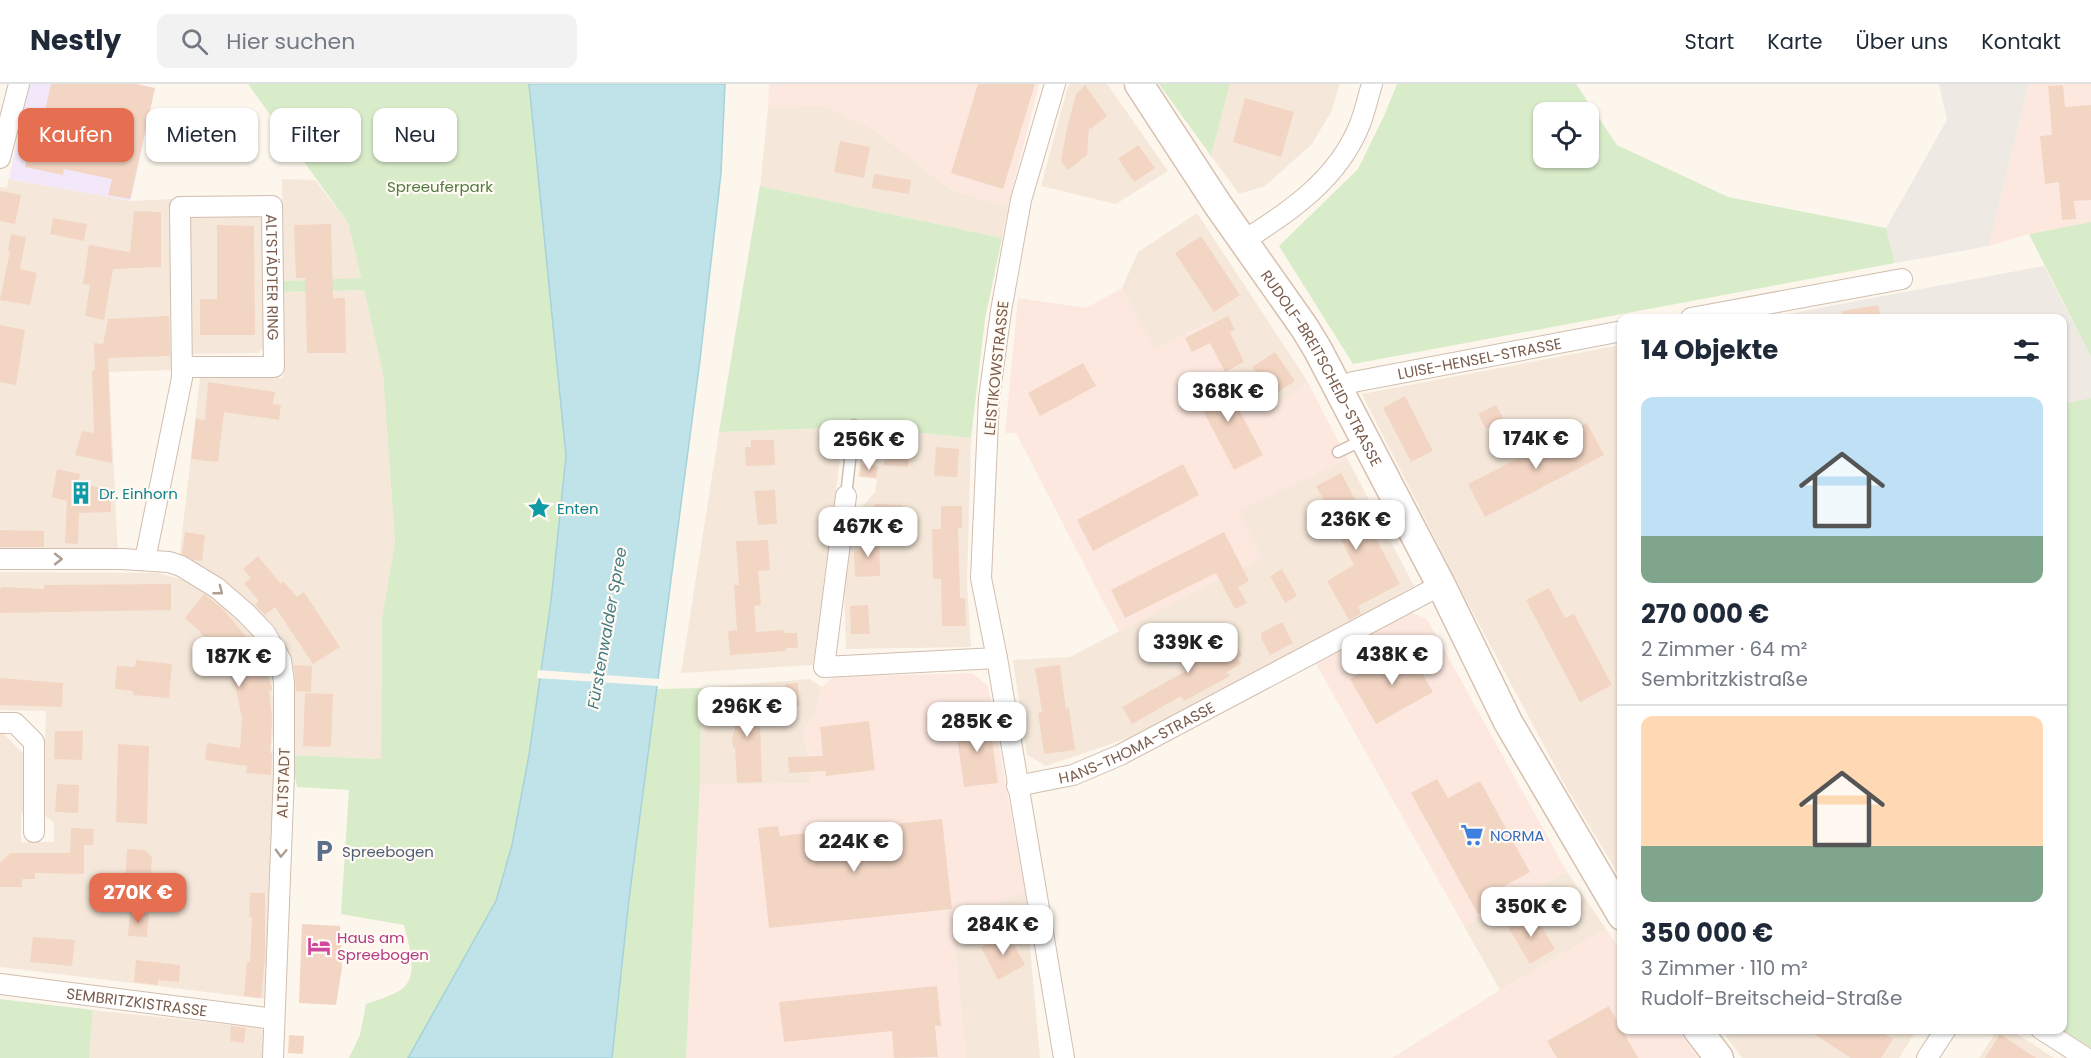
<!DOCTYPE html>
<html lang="de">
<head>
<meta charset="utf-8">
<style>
  :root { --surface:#fff; --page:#f2f2f3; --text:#1f2937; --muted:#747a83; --line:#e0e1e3; --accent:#e76f51 }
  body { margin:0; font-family:Poppins,sans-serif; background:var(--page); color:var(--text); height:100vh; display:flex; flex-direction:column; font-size:22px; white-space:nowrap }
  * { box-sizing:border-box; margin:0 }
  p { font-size:20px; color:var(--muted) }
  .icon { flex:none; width:33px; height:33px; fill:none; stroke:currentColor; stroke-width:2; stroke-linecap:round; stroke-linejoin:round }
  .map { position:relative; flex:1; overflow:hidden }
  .sheet { position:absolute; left:1617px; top:230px; width:450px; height:720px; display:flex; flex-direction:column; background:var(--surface); border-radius:12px; box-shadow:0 2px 4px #0004 }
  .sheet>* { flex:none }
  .hud { position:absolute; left:18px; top:24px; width:570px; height:54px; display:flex; gap:12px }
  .fabs { position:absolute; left:1533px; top:18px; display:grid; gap:12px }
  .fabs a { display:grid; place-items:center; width:66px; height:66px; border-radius:12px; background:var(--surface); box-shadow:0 2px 4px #0004; font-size:30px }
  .price { position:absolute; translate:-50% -51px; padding:0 14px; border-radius:12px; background:#fff; color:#222; font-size:20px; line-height:39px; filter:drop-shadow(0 2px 3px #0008) }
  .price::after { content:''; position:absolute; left:50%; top:36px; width:18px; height:14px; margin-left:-9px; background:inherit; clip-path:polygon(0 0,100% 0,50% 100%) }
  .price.selected { background:var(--accent); color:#fff }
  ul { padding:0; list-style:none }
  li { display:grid; align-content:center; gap:12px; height:318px; padding:0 24px }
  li+li { border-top:2px solid var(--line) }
  li span { display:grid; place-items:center; height:186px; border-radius:12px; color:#555 }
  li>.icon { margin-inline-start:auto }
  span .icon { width:108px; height:108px; fill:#fffc; stroke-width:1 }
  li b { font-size:26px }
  h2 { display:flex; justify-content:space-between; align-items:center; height:72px; padding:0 24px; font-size:26px }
  .chip { padding:0 21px; border-radius:12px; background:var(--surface); box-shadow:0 2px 4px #0004; font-size:21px; line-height:54px }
  .chip.selected { background:var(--accent); color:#fff }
  header { display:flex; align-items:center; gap:36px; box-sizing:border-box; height:84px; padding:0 30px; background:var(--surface); border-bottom:2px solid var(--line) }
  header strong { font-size:28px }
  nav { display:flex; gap:33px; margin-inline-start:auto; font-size:21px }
  .search { width:420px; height:54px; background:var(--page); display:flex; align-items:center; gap:15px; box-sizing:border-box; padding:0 21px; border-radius:12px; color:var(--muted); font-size:22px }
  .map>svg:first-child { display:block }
  .residential { fill:#f5e8da }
  .commercial { fill:#fde8e0 }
  .industrial { fill:#efe9e4 }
  .education { fill:#f3e8fa }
  .green { fill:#d8ecc9; fill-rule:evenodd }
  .water { fill:#bfe3e8; stroke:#a5d3da; stroke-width:1.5 }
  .pier { fill:#fdf6ec }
  .building { fill:#f3d5c3 }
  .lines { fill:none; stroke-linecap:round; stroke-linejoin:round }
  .lane-casing { stroke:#d1beb0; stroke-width:13 }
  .street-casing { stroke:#d1beb0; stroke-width:22 }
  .secondary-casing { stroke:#d6c0b0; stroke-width:31 }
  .lane { stroke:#fff; stroke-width:10 }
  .street { stroke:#fff; stroke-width:20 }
  .secondary { stroke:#fff; stroke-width:28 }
  .oneway { stroke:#af9d94 }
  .labels { text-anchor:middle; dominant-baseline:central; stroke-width:4.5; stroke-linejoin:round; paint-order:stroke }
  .park-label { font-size:15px; fill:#537a41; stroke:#fffaf3 }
  .street-label { font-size:15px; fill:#7a5c4d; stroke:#fffaf3 }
  .culture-label { font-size:15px; fill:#0d838f; stroke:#fffaf3; text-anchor:start }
  .shop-label { font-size:15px; fill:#366cbe; stroke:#fffaf3; text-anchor:start }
  .service-label { font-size:15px; fill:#4e5e75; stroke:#fffaf3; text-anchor:start }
  .hotel-label { font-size:15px; fill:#b23c85; stroke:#fffaf3; text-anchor:start }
  .water-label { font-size:16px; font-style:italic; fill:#437c86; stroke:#fffaf3 }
</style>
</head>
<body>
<header>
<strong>Nestly</strong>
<div class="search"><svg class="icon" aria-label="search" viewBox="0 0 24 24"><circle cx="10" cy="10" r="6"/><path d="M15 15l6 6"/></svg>Hier suchen</div>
<nav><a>Start</a><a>Karte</a><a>Über uns</a><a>Kontakt</a></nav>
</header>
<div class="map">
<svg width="2091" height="974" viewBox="0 0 2091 974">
  <rect width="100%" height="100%" fill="#fdf6ec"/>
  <path class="residential" d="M1071,0H1107L1168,87L1116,120L1041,102L1068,2Z
    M1230,0H1340L1331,28L1312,60L1265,102L1239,110L1211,72Z
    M824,21L872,44L950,105L1008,123L1002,154L760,102L768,24Z
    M8,95L131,117L173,115L175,286L109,288L118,468L0,467V103L7,104Z
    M282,95L315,96L348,139L361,195L283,197Z
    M1197,129L1306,295L1303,305L1259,329L1213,236L1154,266L1122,204L1138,168Z
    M194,130H257L264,136L265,262L258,269L188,270L187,138Z
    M364,206L383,290L395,458L382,533L381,675L291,671V574L263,533L221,495L204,483L179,476L200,294H283V208Z
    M1621,261V795L1565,701L1463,510L1362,310Z
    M865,343L971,354L967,500L971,563L846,565L844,498L852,434L875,408L877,395L858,393Z
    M844,344L813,581L681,589L719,348Z
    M1347,374L1414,502L1226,606L1134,652L1046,682L1027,671L1013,576L1070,573L1261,473L1238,427Z
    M0,488L158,489L195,499L230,528L258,557L270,583L275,635L271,665H276L264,915L0,883V650H4L27,673V725L21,730V758H54V739L43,730L46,627L0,626Z
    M809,595L822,603L816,629L804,646L811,699L700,701L701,604Z
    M1567,788L1606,845L1500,906L1464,842Z
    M1025,807L1040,974H966L952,838Z
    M93,926L260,944L267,950V974H89Z
    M1721,945H1917L1899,974H1742Z
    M1998,945H2009L2054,974H1979Z"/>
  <path class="commercial" d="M769,0H1039L1008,123L950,105L872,44L824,21L768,24Z
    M2029,0H2091V138L2029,150L1989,162Z
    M1122,204L1154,265L1213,236L1259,329L1303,305L1306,295L1347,374L1239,427L1261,473L1119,548L1016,349H1005L1018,214L1086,224Z
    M1410,528L1427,535L1567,788L1464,842L1316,580Z
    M972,589L988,602L1025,807L952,838L966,974H686L700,701L811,699L804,646L816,629L822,603L833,593Z
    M1606,845L1621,867L1622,945H1677L1698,974H1392L1500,906Z"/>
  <path class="industrial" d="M1939,0H2029L1989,162L1895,179L1886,144L1947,36Z
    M2044,182L2091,273V314L2063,320L2062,234H1777L1776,232Z"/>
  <path class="education" d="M29,0H137L155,4L131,117L9,95Z"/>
  <path class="green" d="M248,0H529L530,2L566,372L551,517L529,671L512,761L496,817L408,974H349L360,951L366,920C377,916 392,912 402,905C420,892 408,858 404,841L341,830L349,706L297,703L291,671L381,675L382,533L395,458L383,290L364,206L283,208V197L361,194L348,139Z
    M1159,0H1230L1211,72Z
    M1397,0H1576L1617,61L1728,113L1886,144L1895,179L1353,280L1279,162L1358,85L1384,32ZM1544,28H1588V74H1544Z
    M760,102L1002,154L985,235L971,354L865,343L719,348Z
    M2091,138V273L2029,150Z
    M2091,314V964L2060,945H2062V320Z
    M701,604L700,701L686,974H612L629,815L656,605Z
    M0,915L93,926L89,974H0Z"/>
  <path class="water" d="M529,0H725L721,89L700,276L629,815L612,974H408L496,817L512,761L529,671L551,517L566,372Z"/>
  <path class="pier" d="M538,586L659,595H660L658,602L537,594Z"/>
  <path class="building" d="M51,0H136L155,4L130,115L108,111L112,95L64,85L63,91L25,83L35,35L44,30Z
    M978,0H1035L1003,105L951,89Z
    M1085,1L1107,32L1091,45L1089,43L1087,71L1068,86L1061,77L1067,44L1076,10Z
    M2063,1L2065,23L2091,21V116L2074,117L2076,135L2062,136L2059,98L2045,100L2040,52L2052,51L2048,2Z
    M1245,14L1294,28L1281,73L1233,58Z
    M840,57L870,63L864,94L834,88Z
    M1138,61L1155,84L1134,98L1118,75Z
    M874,90L911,96L909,110L872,104Z
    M0,107L21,111L15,140L0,137Z
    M134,127L161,128V183L113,185L104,236L85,232L90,201L83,200L89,161L130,168Z
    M53,134L87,140L84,157L50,150Z
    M331,140L333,214H345L346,269H307L305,194H296L294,141Z
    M217,141L254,142L255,251H200V215H217Z
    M11,150L26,153L20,185L37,189L30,221L0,216L10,167H8Z
    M1201,152L1240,211L1214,228L1175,169Z
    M1878,221L1881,234H1843L1842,227Z
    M169,232L170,272L108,274L112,379L75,371L82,347L94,349L92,286L95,287L94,259L103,260L108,235Z
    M1228,232L1235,246L1230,248L1244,278L1225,288L1210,259L1192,268L1185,254Z
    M0,241L25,246L16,301L0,298Z
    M1275,268L1295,297L1272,312L1252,283Z
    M1083,279L1096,302L1040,332L1028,309Z
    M1221,292L1263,371L1234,386L1193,307Z
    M208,298L275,308L273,320L281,321L279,336L224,328L218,378L191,375L196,335L205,336Z
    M1405,312L1433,367L1411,378L1383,324Z
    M1496,321L1504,336L1486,345L1478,330Z
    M1587,339L1604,371L1485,433L1468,400Z
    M887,355L911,358L908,383L884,381Z
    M751,356H774L775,381L746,382L745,363H751Z
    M936,363L959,365L957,393L934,392Z
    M861,380L878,382L876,394L860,392Z
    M1183,380L1199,411L1093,467L1077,436Z
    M57,385L80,390L78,400L111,405V428L79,429L78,460L65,459L67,417L52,413Z
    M1341,389L1400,500L1358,522L1361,530L1349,536L1327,497L1354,481L1336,446L1339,444L1316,402Z
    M775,406L777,440L758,441L754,407Z
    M874,420L902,421L901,447L873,446Z
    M941,422H962V444H958L960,514H965L966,542H942L941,495H933L932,445H941Z
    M0,446L44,447V463H0Z
    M185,448L205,451L202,477L194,476L182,470Z
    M1224,448L1249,497L1238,503L1247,519L1235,525L1216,489L1125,534L1111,506Z
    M861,453H879L880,492L855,493L854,467L861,466Z
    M768,456L770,486L758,487L761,521L754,522L756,548L784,546L785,549H797L798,564H786V567L730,571L728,547L737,546L734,501H739L736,457Z
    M258,472L281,500L283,497L297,513L304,508L340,563L313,580L275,523L265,531L255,521L259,517L244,499L251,494L243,485Z
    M1282,485L1297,512L1285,519L1270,492Z
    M171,500V526L0,529V505L2,503L44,505V501Z
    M1549,504L1565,534L1574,530L1612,601L1580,618L1526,516Z
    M204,510L223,525L249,556L272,603V606H269L272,635L270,669H272L271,691L246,689L247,682L205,676L207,659L240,664L242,635L236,604L218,570L199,547L185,534Z
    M868,521L870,550H851L850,522Z
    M1282,538L1293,559L1270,571L1261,554V549Z
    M1198,540L1215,571L1236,559L1242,571L1238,574L1241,580L1227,588L1230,592L1184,617L1181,612L1132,640L1122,623L1193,583L1173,548L1184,542L1187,546Z
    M1407,563L1433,608L1376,640L1350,595Z
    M136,576L172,580L169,614L133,611V607L115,605L117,582L135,583Z
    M294,581L312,582L311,608L296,607Z
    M1060,581L1066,625L1069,624L1075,666L1044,670L1038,629L1042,628L1035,584Z
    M0,594L63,599L62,623L0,621Z
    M798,599L799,622L786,623L785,600Z
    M305,609L333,610L331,663L303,662Z
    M733,609H759L762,698L737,699L735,664L733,663L732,653L735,647Z
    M989,635L998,699L964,703L955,639Z
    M869,637L875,686L826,692L825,687L789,689L788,673L823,672L820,643Z
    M55,647H83L82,676L54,675Z
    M118,660L149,662L147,740L116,738Z
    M1437,695L1448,714L1480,697L1530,788L1491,809L1497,819L1478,830L1411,709Z
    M57,700L79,701L78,729L55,728Z
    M942,735L952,825L769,844L758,744L778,742L780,752Z
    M71,744L94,745L93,761H84V790L35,789V795H22V803H0V779L10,769H70Z
    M127,765L145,766L152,773L150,800L125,799Z
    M250,809H265V874L261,914L244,912L247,878H250L252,833H249Z
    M130,828L149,829L147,853L128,852Z
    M1533,828L1555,865L1530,880L1508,843Z
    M302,840L340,842L342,884L336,921L299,919Z
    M1008,849L1025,881L998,896L981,863Z
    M33,853L75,856L72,882L30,878Z
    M136,876L180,881L179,898L158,896V901L134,898Z
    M937,902L941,942H935L938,973L894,974L892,947L784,958L779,918Z
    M1609,922L1638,974H1557L1547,957Z
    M231,942L246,944L244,959L230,957Z
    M1806,945H1877L1893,955L1881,974H1851Z
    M2000,950L2036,974H1985Z
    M289,951L304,952L303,970L288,969Z"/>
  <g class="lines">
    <g class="lane-casing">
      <path id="lane" d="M1338,368L1365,355
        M846,412L854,341"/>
    </g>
    <g class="street-casing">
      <g id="street">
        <path d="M1055,0L1021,116L1001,227L989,314L981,494L997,574L1064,974"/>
        <path d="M0,74L19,0"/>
        <path d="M1243,157C1290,128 1339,94 1360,40C1365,27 1368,13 1372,0"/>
        <path d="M1691,234L1902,195"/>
        <path id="s1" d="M1339,304L1353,298L1622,247"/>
        <path d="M846,412L824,583L997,574"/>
        <path d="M0,475H122L169,478L181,482L217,504L246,529L265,549L281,576L284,599V690L273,974"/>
        <path id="s2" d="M145,476L182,294L180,123L272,122L274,283H182"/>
        <path d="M0,639H15L34,658V748"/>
        <path id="s3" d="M1017,702L1073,691L1120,671L1441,501"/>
        <path id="s4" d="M0,900L274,935"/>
        <path d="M2041,945L2086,974"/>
        <path d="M1927,974L1946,945"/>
      </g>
    </g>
    <g class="secondary-casing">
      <g id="secondary">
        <path id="s5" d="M1139,0L1218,121L1304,243L1318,266L1441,501L1508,638L1622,832"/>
        <path d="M1697,945L1719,974"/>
      </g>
    </g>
    <use href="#lane" class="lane"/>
    <use href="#street" class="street"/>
    <use href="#secondary" class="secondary"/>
  </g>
  <defs><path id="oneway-chevron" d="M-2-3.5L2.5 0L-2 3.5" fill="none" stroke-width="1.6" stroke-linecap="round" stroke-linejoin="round" transform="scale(1.5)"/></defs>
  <g class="oneway">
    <use href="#oneway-chevron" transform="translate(58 475)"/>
    <use href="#oneway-chevron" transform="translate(219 507) rotate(38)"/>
    <use href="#oneway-chevron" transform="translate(281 769) rotate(92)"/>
  </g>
  <defs>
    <g id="building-bare" transform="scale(1.8)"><path d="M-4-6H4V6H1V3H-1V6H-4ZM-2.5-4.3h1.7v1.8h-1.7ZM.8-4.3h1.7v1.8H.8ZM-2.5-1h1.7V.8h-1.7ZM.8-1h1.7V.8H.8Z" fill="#0f9aa8" stroke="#fffaf3" stroke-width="2.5" paint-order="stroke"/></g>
    <g id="sight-bare" transform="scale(1.8)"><path d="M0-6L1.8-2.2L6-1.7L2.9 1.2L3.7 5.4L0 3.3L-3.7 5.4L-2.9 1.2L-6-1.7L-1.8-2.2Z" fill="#0f9aa8" stroke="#fffaf3" stroke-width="2.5" paint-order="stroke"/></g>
    <g id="supermarket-bare" transform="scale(1.8)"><path d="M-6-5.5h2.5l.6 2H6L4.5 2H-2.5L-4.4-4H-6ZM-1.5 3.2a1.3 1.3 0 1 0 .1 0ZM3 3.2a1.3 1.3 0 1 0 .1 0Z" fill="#3f7fe0" stroke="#fffaf3" stroke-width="2.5" paint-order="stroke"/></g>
    <g id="parking-bare" transform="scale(1.8)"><path d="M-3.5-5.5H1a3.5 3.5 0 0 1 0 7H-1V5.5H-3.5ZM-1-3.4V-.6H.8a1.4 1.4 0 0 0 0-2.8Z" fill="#5c6f8a" stroke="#fffaf3" stroke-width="2.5" paint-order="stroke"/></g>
    <g id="hotel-bare" transform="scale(1.8)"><path d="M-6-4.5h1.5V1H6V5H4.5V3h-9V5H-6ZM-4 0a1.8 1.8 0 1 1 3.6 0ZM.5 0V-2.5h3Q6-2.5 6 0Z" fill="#d1479c" stroke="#fffaf3" stroke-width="2.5" paint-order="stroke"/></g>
  </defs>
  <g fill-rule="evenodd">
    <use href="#building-bare" x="81" y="409"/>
    <use href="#sight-bare" x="539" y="424"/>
    <use href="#supermarket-bare" x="1472" y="751"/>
    <use href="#parking-bare" x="324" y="767"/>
    <use href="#hotel-bare" x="319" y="862"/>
  </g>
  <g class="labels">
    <g class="park-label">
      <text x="440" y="102">Spreeuferpark</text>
    </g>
    <g class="street-label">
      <text stroke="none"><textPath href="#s2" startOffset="520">ALTSTÄDTER RING</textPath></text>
      <text stroke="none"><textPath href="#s1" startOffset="144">LUISE-HENSEL-STRASSE</textPath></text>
      <text transform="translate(996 284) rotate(-84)">LEISTIKOWSTRASSE</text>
      <text stroke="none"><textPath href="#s5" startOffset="338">RUDOLF-BREITSCHEID-STRASSE</textPath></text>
      <text stroke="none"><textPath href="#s3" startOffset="128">HANS-THOMA-STRASSE</textPath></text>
      <text transform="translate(283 699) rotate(-88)">ALTSTADT</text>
      <text stroke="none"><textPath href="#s4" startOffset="138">SEMBRITZKISTRASSE</textPath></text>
    </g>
    <g class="culture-label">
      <text x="99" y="409">Dr. Einhorn</text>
      <text x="557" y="424">Enten</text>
    </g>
    <g class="shop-label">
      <text x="1490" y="751">NORMA</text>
    </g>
    <g class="service-label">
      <text x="342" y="767">Spreebogen</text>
    </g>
    <g class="hotel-label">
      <text x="337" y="853">Haus am<tspan x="337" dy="17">Spreebogen</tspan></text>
    </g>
    <g class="water-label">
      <text transform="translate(607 544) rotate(-80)">Fürstenwalder Spree</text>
    </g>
  </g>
</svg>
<div class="fabs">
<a><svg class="icon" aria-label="locate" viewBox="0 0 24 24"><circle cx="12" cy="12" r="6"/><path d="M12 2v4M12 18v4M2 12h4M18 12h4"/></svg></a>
</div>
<b class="price" style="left:1228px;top:339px">368K €</b>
<b class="price" style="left:1536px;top:386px">174K €</b>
<b class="price" style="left:869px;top:387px">256K €</b>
<b class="price" style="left:1356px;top:467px">236K €</b>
<b class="price" style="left:868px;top:474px">467K €</b>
<b class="price" style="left:1188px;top:590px">339K €</b>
<b class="price" style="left:1392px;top:602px">438K €</b>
<b class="price" style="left:239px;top:604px">187K €</b>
<b class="price" style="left:747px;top:654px">296K €</b>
<b class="price" style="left:977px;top:669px">285K €</b>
<b class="price" style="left:854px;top:789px">224K €</b>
<b class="price selected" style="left:138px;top:840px">270K €</b>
<b class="price" style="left:1531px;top:854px">350K €</b>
<b class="price" style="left:1003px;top:872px">284K €</b>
<div class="hud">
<a class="chip selected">Kaufen</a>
<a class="chip">Mieten</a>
<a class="chip">Filter</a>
<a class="chip">Neu</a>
</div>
<section class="sheet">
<h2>14 Objekte<svg class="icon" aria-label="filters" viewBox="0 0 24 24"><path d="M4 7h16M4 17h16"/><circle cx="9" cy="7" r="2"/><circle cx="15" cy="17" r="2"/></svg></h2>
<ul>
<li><span style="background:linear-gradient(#bfe0f5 75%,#7fa58c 0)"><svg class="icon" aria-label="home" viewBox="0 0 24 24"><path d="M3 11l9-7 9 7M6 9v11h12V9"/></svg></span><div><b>270 000 €</b><p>2 Zimmer · 64 m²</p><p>Sembritzkistraße</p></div></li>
<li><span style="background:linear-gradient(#ffd9b3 70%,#7fa58c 0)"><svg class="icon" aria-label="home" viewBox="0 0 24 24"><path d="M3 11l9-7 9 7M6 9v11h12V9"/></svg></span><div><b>350 000 €</b><p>3 Zimmer · 110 m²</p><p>Rudolf-Breitscheid-Straße</p></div></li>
</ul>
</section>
</div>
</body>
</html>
